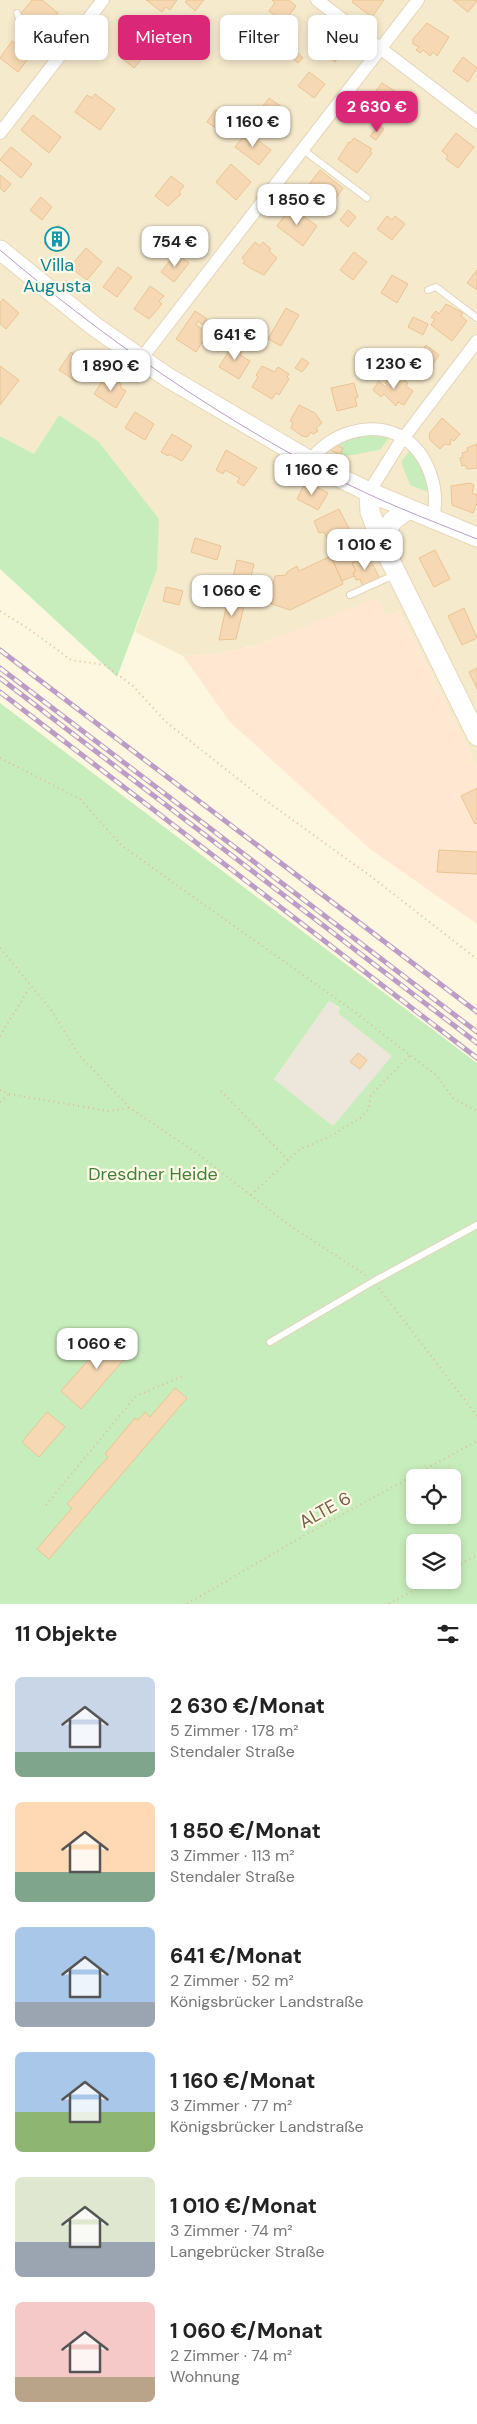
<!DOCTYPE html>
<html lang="de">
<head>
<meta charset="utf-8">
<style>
  :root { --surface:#fff; --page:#f2f2f2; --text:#222; --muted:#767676; --accent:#db2777 }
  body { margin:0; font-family:"DM Sans",sans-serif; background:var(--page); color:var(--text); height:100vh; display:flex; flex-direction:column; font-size:19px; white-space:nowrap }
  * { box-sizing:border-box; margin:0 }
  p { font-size:16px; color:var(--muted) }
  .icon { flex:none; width:28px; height:28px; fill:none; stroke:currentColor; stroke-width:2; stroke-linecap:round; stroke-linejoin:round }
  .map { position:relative; height:1604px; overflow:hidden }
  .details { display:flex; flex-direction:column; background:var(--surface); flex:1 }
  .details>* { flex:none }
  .guide { position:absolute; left:15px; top:15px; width:448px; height:45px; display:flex; gap:10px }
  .fabs { position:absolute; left:406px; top:1469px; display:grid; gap:10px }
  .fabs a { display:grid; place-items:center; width:55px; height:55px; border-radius:8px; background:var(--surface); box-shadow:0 2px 8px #0003; font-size:25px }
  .price { position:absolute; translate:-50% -42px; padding:0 11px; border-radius:10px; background:#fff; color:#222; font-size:16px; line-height:32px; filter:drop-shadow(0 1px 2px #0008) }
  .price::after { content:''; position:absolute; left:50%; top:30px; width:15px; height:11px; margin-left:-8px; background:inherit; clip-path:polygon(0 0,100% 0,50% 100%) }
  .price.selected { background:var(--accent); color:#fff }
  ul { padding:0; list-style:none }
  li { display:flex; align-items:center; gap:15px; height:125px; padding:0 15px }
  li span { display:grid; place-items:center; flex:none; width:140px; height:100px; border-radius:8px; color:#555 }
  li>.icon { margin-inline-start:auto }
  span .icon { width:60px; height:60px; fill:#fffc; stroke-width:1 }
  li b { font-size:21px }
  h2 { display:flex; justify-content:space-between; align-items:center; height:60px; padding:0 15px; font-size:21px }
  .tag { padding:0 18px; border-radius:8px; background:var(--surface); box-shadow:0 2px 8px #0003; font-size:18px; line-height:45px }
  .tag.selected { background:var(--accent); color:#fff }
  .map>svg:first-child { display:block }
  .residential { fill:#f6eacd }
  .commercial { fill:#ffe7d2 }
  .industrial { fill:#ece6db }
  .green { fill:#c8edbc; fill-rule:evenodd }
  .building { fill:#f6d9b4; stroke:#eac393 }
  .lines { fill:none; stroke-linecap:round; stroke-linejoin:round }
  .lane-casing { stroke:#e3d4ba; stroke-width:8 }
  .street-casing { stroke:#e3d4ba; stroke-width:14 }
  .secondary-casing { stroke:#e9d7b7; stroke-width:21 }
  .path { stroke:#dbbd97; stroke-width:2; stroke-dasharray:1 4; stroke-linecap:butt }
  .lane { stroke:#fff; stroke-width:6 }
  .street { stroke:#fff; stroke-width:12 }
  .secondary { stroke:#fff; stroke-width:19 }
  .tram { stroke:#bb9dc8; stroke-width:1 }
  .rail-casing { stroke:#bb9dc8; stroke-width:5 }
  .rail { stroke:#fffae7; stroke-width:3; stroke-dasharray:9; stroke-linecap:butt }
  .labels { text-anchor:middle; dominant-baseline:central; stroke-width:4.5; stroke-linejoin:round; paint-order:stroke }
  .culture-label { font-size:18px; fill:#0d838f; stroke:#fffae7 }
  .park-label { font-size:18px; fill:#447e3b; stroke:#fffae7 }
  .street-label { font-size:18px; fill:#775f45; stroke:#fffae7 }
</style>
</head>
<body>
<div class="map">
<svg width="477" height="1604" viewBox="0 0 477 1604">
  <rect width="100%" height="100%" fill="#fef7df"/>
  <path class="residential" d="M0,0H477V767L399,611L385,617L216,654L183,656L135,632L157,570L59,415L34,454L0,436Z"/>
  <path class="commercial" d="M377,598L385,616L399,611L477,767V924L370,849L230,722L183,656L216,654L255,646Z"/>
  <path class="industrial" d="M329,1001L340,1009L338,1012L393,1056L333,1126L274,1079Z"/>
  <path class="green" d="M59,415L98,441L159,519L157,570L117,677L0,569V436L34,454Z
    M360,433L390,436L380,450C367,451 352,457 340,455L343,448L333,444Z
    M411,449L420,459L430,493L410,485L401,462Z
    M0,703L477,1063V1604H0ZM329,1001L340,1008L338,1013L392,1056L333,1126L274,1079ZM415,1478H452V1515H415ZM415,1542H452V1580H415Z"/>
  <path class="building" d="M32,0H42L58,13L42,34L19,16Z
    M146,0H177L170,10L166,7L162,12Z
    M187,0H204L195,11L185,2Z
    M272,0H289L296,6L284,22L269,11L275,3Z
    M353,0H384L372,17L352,2Z
    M453,0H477V1L468,12Z
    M427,23L449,37L437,56L433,52L430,56L423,50L420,53L416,50L419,47L413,44V39Z
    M280,25L290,32L282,42L273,35Z
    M327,29L348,44L335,62L310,45L319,33L322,35Z
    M135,36L150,49L134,68L118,55Z
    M12,41L31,55L18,72L0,58Z
    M296,51L303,58L298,63L291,57Z
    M463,57L477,68L468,82L453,71Z
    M309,72L325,84L314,98L298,86Z
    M382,83L406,98L389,120L367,103Z
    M95,94L115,109L100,130L75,112L87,95L92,98Z
    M269,98L286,110L275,125L258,113Z
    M215,110L220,113L222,110L229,116L227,119L230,121L223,133L207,122Z
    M33,115L61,137L49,153L21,130Z
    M379,125L384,129L376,140L370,136Z
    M247,132L271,150L259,165L235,147Z
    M456,133L474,147L458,168L446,159L448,156L442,151Z
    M354,138L372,149L370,151L372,153L357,173L338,159L349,142L350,143Z
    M11,147L32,164L21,178L0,160Z
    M231,164L251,182L236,200L216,182Z
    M320,170L343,188L329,208L305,190Z
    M0,175L11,184L4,192L0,188Z
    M171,176L184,186L179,192L181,194L168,206L155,196Z
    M41,197L52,207L42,220L30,210Z
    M291,207L317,226L303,246L277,226Z
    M348,210L356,217L348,227L340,220Z
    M387,216L392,220L395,216L405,224L392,240L377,229Z
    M58,225L69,234L56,252L44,243Z
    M162,226L170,233L158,250L150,243Z
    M175,227L184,233L174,247L165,240Z
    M255,242L260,246L263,242L271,249L269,251L277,258L264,275L250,268L243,263L245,261L242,258Z
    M86,248L102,262L87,280L70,267Z
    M354,252L367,262L353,280L340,270Z
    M176,253L189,263L174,282L161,272Z
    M118,267L132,277L117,297L103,287Z
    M477,270V290L467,283Z
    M392,275L408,284L397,303L381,293Z
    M150,286L164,296L159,301L162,304L149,319L134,309Z
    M3,299L19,313L6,329L0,324V303Z
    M446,304L463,313L461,316L467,321L452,341L431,325L435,319L431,317L436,311L439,314Z
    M286,308L299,315L281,346L268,339Z
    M195,311L207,319L203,325L198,321L196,325L208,333L196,352L176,339Z
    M413,317L428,324L423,335L408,327Z
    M235,341L244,347L240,355L250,361L239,379L219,367Z
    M426,345L439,355L433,364V369L428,370L425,373L412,363Z
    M71,352L88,364L77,382L59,370Z
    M302,358L309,363L302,372L295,368Z
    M0,366L19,380L0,405Z
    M262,366L275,372L278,367L289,374L287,377L289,379L279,395L276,393L272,399L252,387L258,377L256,375Z
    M393,373L408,383L406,386L413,391L404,405L398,402L396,406L384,394L381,397L373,390L379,381L385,387L387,385L385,383Z
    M105,377L111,381L117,380L121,384V388L126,391L116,408L94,394Z
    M354,383L358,397L355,398L357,406L337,411L331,388Z
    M299,405L315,413L322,423L316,428L318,431L313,434L311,432L307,437L302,436L291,428L293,423L290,421Z
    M135,412L154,424L145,440L125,428Z
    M442,418L460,434L454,441L451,439L450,445L445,444L440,449L430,440L429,434Z
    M172,434L192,446L182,461L169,454L168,456L161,452Z
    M333,444L343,448L340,455L330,450Z
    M477,444V468L467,469L465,465L462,466L460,458L463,457L462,453L468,451L467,448Z
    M226,450L257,468L244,486L237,482L240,478L225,470L223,474L216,470Z
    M306,481L328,493L318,510L297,499Z
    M470,483L474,485L472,493L477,495V503L473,513L452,505L451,486Z
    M339,509L357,544L334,555L324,532L319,533L314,521Z
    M195,538L221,546L217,560L191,552Z
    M354,546L360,559L352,563L356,571L353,573L354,576L342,581L331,556Z
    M435,550L450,579L434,587L419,558Z
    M368,555L380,579L363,587L360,579L356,580L353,573L356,571L352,563Z
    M331,556L343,584L290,610L269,603L275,576L286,575L287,572L297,566L299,571Z
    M237,560L254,564L246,598L229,594Z
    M166,587L183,591L179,605L163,601Z
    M229,594L246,598L236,639L219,640Z
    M464,608L477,638L462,645L448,616Z
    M477,668V689L469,672Z
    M477,788V823L475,824L461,796Z
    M439,850L477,852V874L437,872Z
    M358,1053L367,1060L360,1069L350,1062Z
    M114,1331L134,1348L81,1409L61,1391Z
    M175,1388L187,1398L49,1559L37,1549L72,1508L67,1504L108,1457L105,1454L135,1418L138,1420L145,1412L150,1417Z
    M47,1412L65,1427L39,1457L22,1442Z"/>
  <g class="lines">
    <g class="lane-casing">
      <path id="lane" d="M17,13L22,27L59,57
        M302,149L367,198
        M428,290L436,287L477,318
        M350,595L394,575
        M270,1342L374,1281L477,1225"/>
    </g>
    <g class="street-casing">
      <path id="street" d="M317,0L477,122
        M0,133L103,0
        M141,359L418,0
        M310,462C327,434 372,419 402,437C428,453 440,489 433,518
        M369,492L399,444L477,341"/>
    </g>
    <g class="secondary-casing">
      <path id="secondary" d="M0,250L94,326L167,377L334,475L369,492L477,537
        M369,492L370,512L382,544L477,736
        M382,544L392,521L409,509"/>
    </g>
    <path class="path" d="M0,611L29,629L71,660L105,665L133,686L166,722L261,797L373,878L477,959
      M0,758L80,799L122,846L352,1010L437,1076L453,1098L477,1111
      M0,948L51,1010L79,1055L130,1108L198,1154L289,1225L367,1276
      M0,1036L30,987
      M0,1090L9,1094L108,1111L130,1108
      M221,1091L288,1160
      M0,1102L9,1094
      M251,1195L300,1149L329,1137L360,1118L368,1110L371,1095L410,1055
      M379,1288L477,1416
      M46,1505L136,1396L185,1375
      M452,1569L477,1555
      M187,1604L305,1535L477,1441
      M389,1604L432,1580"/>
    <use href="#lane" class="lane"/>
    <use href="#street" class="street"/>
    <use href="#secondary" class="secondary"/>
    <path class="tram" d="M0,250C101,336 210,412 328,474C376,500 427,519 477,539"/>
    <g class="rail-casing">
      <path id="rail" d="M0,650L477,1012
        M0,668L477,1032
        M0,678L477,1043
        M0,692L477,1058"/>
    </g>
    <use href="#rail" class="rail"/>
  </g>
  <defs>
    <g id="building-ring" transform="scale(1.25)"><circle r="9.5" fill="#fffae7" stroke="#0f9aa8" stroke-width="1.5"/><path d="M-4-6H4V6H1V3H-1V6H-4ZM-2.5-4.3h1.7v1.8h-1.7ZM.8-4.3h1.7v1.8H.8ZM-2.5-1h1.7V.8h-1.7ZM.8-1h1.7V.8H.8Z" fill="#0f9aa8"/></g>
  </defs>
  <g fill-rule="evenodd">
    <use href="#building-ring" x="57" y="239"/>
  </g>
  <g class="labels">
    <g class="culture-label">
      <text x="57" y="265">Villa<tspan x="57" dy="21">Augusta</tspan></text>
    </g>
    <g class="park-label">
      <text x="153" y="1174">Dresdner Heide</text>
    </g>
    <g class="street-label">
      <text transform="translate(325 1510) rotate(-29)">ALTE 6</text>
    </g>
  </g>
</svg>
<div class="fabs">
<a><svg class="icon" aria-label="locate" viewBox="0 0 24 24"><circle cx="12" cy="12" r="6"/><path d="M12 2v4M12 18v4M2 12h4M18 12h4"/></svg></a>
<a><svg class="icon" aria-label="layers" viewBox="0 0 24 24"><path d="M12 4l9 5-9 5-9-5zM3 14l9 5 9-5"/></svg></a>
</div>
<b class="price selected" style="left:377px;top:133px">2 630 €</b>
<b class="price" style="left:253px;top:148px">1 160 €</b>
<b class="price" style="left:297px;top:226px">1 850 €</b>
<b class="price" style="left:175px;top:268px">754 €</b>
<b class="price" style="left:235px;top:361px">641 €</b>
<b class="price" style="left:394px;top:390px">1 230 €</b>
<b class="price" style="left:111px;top:392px">1 890 €</b>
<b class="price" style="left:312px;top:496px">1 160 €</b>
<b class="price" style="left:365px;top:571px">1 010 €</b>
<b class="price" style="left:232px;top:617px">1 060 €</b>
<b class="price" style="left:97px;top:1370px">1 060 €</b>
<div class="guide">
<a class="tag">Kaufen</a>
<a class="tag selected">Mieten</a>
<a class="tag">Filter</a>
<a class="tag">Neu</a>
</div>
</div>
<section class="details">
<h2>11 Objekte<svg class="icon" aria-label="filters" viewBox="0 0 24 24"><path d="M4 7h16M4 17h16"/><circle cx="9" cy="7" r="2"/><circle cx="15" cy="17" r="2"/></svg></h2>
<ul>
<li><span style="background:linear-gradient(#c9d6e8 75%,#7fa58c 0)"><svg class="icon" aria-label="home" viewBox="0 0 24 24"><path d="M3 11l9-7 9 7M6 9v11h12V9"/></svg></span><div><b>2 630 €/Monat</b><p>5 Zimmer · 178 m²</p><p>Stendaler Straße</p></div></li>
<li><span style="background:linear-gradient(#ffd9b3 70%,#7fa58c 0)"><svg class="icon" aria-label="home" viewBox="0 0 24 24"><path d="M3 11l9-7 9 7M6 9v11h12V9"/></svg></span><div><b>1 850 €/Monat</b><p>3 Zimmer · 113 m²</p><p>Stendaler Straße</p></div></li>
<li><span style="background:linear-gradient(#a9c7e8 75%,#9aa5b1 0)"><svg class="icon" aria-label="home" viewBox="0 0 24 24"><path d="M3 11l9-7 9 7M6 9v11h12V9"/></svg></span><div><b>641 €/Monat</b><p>2 Zimmer · 52 m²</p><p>Königsbrücker Landstraße</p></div></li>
<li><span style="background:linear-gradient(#a9c7e8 60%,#8fb573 0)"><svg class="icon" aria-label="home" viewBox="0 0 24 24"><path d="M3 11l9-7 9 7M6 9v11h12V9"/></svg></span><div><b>1 160 €/Monat</b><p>3 Zimmer · 77 m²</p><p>Königsbrücker Landstraße</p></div></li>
<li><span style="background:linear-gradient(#dfe7d0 65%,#9aa5b1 0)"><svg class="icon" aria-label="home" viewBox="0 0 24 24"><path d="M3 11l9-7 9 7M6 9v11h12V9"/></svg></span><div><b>1 010 €/Monat</b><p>3 Zimmer · 74 m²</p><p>Langebrücker Straße</p></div></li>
<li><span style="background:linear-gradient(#f6c9c9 75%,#b9a48a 0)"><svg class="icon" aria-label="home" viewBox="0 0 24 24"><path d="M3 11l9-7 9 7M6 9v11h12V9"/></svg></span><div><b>1 060 €/Monat</b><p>2 Zimmer · 74 m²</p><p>Wohnung</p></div></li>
</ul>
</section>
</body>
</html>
